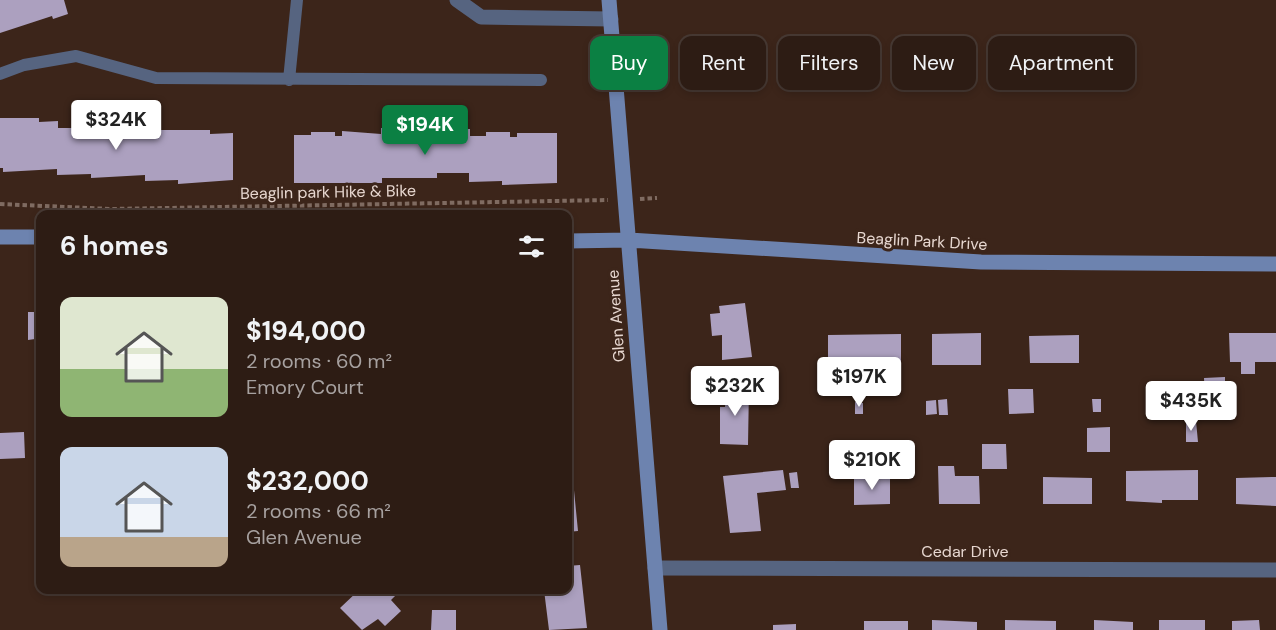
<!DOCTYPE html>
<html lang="en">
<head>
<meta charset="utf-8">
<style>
  :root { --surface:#2d1c14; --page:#35251d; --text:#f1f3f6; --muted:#a7a1a0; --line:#483a34; --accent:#0b8043 }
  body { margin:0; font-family:"DM Sans",sans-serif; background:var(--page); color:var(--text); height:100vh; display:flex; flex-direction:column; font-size:22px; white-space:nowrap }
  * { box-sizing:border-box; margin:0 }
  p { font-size:20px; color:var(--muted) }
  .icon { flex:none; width:33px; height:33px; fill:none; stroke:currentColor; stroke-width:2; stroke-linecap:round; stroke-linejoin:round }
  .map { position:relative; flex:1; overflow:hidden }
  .panel { position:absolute; left:36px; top:210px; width:536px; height:384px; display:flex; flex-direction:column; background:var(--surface); border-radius:12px; box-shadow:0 3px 9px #0003,0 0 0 2px var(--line) }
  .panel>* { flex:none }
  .banner { position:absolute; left:590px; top:36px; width:570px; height:54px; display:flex; gap:12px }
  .price { position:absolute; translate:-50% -51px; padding:0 14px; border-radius:6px; background:#fff; color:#222; font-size:20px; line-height:39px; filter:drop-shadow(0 2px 3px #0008) }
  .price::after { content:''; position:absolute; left:50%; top:36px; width:18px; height:14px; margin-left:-9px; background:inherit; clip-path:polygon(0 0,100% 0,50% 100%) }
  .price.active { background:var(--accent); color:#fff }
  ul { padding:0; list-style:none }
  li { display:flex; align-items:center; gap:18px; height:150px; padding:0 24px }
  li span { display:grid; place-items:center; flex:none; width:168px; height:120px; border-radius:12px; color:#555 }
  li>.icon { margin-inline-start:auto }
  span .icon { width:72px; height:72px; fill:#fffc; stroke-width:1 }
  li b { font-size:26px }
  h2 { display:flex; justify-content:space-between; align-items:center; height:72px; padding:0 24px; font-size:26px }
  .pill { padding:0 21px; border-radius:12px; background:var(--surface); box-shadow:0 3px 9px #0003,0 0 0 2px var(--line); font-size:21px; line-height:54px }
  .pill.active { background:var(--accent); color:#fff }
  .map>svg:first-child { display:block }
  .building { fill:#aca0bf }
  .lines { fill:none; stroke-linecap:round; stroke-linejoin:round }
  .path { stroke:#7f6b61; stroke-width:4; stroke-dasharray:4.5 3; stroke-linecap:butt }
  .lane { stroke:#566480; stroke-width:12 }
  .street { stroke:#566480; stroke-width:15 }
  .secondary { stroke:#6d83af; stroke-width:15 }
  .labels { text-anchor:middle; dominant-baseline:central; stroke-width:6; stroke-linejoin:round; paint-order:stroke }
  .street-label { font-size:16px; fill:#e7d7d0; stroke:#3c251a }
</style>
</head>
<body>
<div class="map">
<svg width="1276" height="630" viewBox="0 0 1276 630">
  <rect width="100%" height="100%" fill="#3c251a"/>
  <path class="building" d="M0,0H64L68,14L53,19L52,16L0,33Z
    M0,118H39V122L58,121V128H75V124H129V128H146V130H210V134L233,133V180L178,184V180L145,181V175L91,178V174L57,175V169L3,172V168H0Z
    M398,124H422V129H428L429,125H452V129H470V136H486V132H510V137H517V133H557V183L502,185V181L469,182V173H437V178H382V183H294V135H311V132H335V136H342V131L381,134V128H398Z
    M745,303L752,357L722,360V335L712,336L710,314L720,313L719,306Z
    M28,312H40V351H35V339L28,340Z
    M981,333V365H932V334Z
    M1229,333H1276V362H1255V374H1241V362H1230Z
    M901,334V385H883V367H868V378H850V366H828V335Z
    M1079,335V363H1030L1029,336Z
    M1225,377V400L1205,401L1204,378Z
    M726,387H749L748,445L720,444V407H725Z
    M1008,389H1033L1034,413L1009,414Z
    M947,399L948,415H939L938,400Z
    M1092,399H1101V412H1093Z
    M936,400L937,414L926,415V401Z
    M855,402L863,403V414H855Z
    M1186,420L1196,421L1198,442H1186Z
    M1110,427V452H1087V428Z
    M24,432L25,458L0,459V433Z
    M982,444H1006L1007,469H982Z
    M938,466H954L955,476H979L980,504H939Z
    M783,470L786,490L757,493L761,531L730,533L723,476Z
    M1198,470V500H1162V503L1126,501V471Z
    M797,472L799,488H791L789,473Z
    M854,477H890V504L854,505Z
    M1043,477L1092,478V504H1043Z
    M1273,477H1276V506L1236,504V478Z
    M573,480L578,531L567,532V481Z
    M580,565L587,628L549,630L544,590H567V566Z
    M359,590H393L397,594L391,600L401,611L385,626L378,619L362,630L340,608Z
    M432,610H456V630H431Z
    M932,620L977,622V630H932Z
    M1005,620L1056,621V630H1005Z
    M1094,620L1133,622V630H1094Z
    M1159,620H1205V630H1159Z
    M1259,620L1260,630H1232V621Z
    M864,621H908V630H864Z
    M796,624V630H773V625Z"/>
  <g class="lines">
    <path class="path" d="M640,199L657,198
      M0,204L111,209L608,200"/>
    <path class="lane" d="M0,74L24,65L76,56L156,78L541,80
      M289,80L297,0"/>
    <path class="street" d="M457,0L481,17L611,19
      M655,568L1276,570"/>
    <path class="secondary" d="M609,0L660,630
      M0,237H40
      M567,241L629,240L981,262L1276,264"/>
  </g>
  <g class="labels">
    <g class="street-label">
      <text transform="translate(328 192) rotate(-1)">Beaglin park Hike &amp; Bike</text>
      <text transform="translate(922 241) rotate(3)">Beaglin Park Drive</text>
      <text transform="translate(616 316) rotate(-94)">Glen Avenue</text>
      <text x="965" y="551">Cedar Drive</text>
    </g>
  </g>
</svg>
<b class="price" style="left:116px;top:151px">$324K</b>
<b class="price active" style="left:425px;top:156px">$194K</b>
<b class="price" style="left:859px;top:408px">$197K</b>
<b class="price" style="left:735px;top:417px">$232K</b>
<b class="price" style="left:1191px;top:432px">$435K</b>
<b class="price" style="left:872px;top:491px">$210K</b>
<div class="banner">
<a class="pill active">Buy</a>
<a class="pill">Rent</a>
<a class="pill">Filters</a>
<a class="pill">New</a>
<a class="pill">Apartment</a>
</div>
<section class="panel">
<h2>6 homes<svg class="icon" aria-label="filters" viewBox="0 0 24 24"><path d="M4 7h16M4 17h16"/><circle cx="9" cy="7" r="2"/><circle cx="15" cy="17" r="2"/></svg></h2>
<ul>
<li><span style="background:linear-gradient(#dfe7d0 60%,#8fb573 0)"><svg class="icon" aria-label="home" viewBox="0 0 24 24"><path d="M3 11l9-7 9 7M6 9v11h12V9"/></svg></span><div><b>$194,000</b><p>2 rooms · 60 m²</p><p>Emory Court</p></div></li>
<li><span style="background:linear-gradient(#c9d6e8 75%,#b9a48a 0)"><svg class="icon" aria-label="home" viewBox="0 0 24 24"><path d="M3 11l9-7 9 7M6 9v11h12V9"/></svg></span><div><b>$232,000</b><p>2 rooms · 66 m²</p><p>Glen Avenue</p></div></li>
</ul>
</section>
</div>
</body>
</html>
